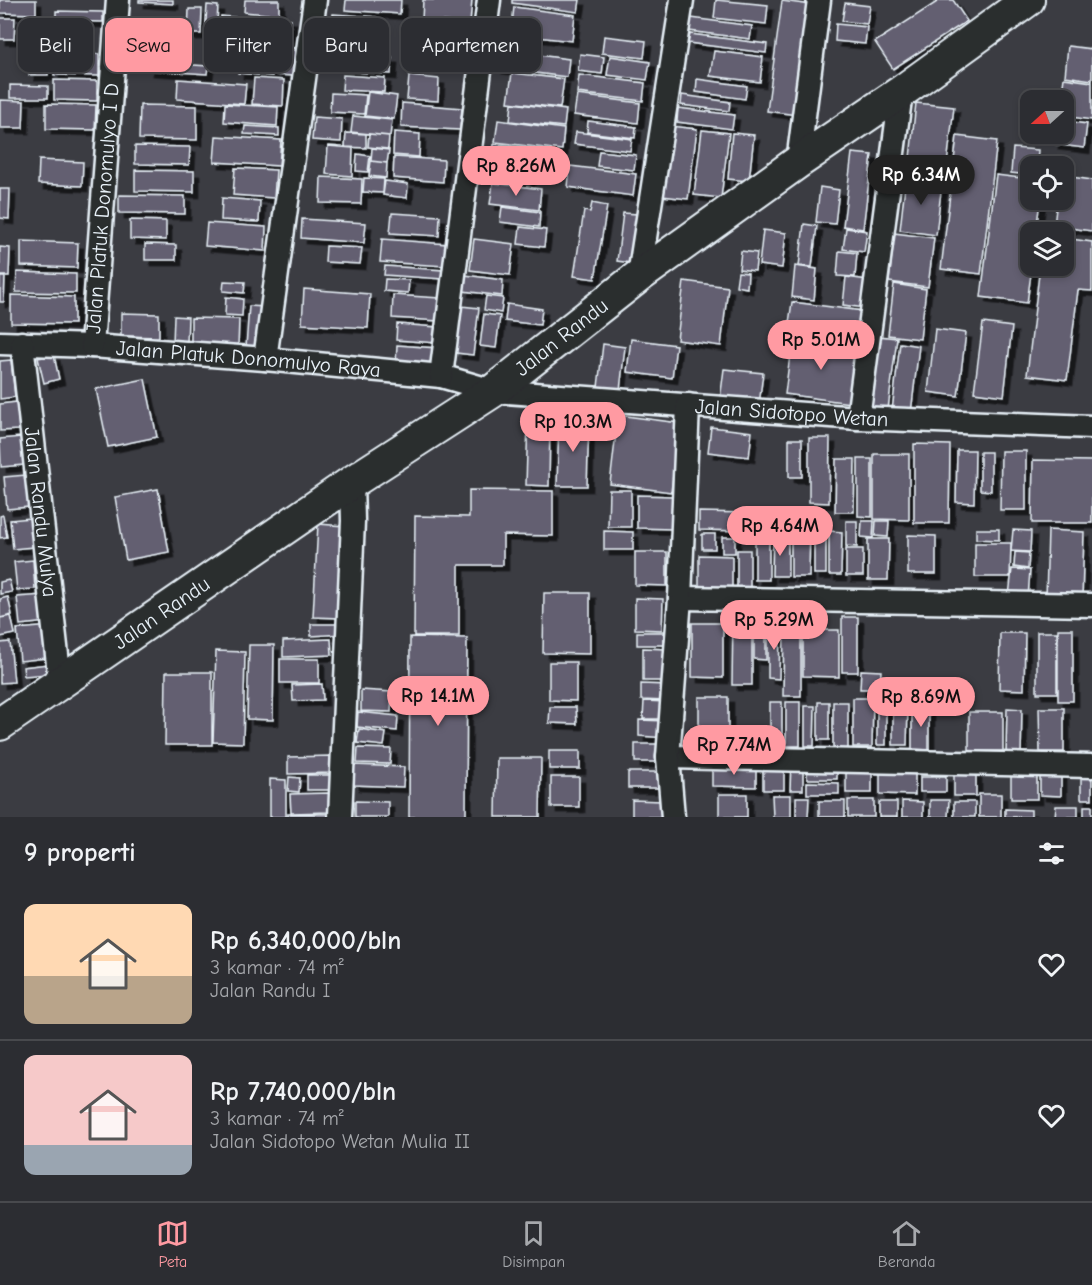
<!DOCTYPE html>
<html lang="id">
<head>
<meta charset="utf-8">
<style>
  :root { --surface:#2c2d32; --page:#34353a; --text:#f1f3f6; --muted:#a6a8ac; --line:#48494d; --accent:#ff9aa2 }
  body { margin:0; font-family:"Comic Neue",sans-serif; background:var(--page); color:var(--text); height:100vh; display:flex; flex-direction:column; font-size:22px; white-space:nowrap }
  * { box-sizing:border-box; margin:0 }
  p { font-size:20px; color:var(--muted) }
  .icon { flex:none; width:33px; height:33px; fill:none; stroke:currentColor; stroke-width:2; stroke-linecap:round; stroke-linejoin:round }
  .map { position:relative; height:817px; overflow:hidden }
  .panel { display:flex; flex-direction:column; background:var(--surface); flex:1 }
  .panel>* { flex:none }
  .banner { position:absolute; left:18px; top:18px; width:600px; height:54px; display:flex; gap:12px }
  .needle { width:39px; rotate:249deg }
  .controls { position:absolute; left:1020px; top:90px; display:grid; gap:12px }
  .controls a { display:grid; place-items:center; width:54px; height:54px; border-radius:12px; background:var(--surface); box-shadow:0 3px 9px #0003,0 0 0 2px var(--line); font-size:30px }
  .price { position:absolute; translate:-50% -51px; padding:0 14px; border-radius:21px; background:var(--accent); color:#111; font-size:20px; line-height:39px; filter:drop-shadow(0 2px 3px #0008) }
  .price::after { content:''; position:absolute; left:50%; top:36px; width:18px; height:14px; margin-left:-9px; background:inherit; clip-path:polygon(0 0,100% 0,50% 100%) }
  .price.current { background:#222; color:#fff }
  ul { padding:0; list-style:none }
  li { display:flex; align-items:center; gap:18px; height:150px; padding:0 24px }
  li+li { border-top:2px solid var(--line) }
  li span { display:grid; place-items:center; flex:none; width:168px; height:120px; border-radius:12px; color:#555 }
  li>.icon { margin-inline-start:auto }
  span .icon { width:72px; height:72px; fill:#fffc; stroke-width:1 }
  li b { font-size:26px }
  h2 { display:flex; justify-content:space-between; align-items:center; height:72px; padding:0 24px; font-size:26px }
  .pill { padding:0 21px; border-radius:12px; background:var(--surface); box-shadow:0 3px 9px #0003,0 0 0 2px var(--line); font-size:21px; line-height:54px }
  .pill.current { background:var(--accent); color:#111 }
  .menu { display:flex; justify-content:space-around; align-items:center; height:84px; border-top:2px solid var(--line); background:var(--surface); font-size:16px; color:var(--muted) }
  .menu a { display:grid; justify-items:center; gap:3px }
  .menu .current { color:var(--accent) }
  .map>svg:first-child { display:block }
  .building { fill:#645f71; stroke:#e8f1f8; stroke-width:1.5; filter:url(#shadow) }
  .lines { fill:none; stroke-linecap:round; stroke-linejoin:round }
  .street-casing { stroke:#e8f1f8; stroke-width:27 }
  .secondary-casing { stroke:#e8f1f8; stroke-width:36 }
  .street { stroke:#2a2d2e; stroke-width:22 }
  .secondary { stroke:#2a2d2e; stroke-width:32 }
  .labels { text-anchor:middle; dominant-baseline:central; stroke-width:6; stroke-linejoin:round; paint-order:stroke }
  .street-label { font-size:21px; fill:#e8f1f8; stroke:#2a2d2e }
</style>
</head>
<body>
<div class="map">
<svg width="1092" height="817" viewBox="0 0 1092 817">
  <defs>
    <filter id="shadow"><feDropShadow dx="5.5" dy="5.5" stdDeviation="0" flood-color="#0009"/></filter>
  </defs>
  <rect width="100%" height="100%" fill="#3b3c42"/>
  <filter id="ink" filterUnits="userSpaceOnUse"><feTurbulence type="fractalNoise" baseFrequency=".0167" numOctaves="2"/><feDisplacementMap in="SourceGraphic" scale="12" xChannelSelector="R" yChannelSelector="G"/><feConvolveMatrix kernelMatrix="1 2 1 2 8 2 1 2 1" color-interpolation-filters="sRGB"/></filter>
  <g filter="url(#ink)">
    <path class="building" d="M0,0H36V14L0,13Z
      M139,0H173V4L139,2Z
      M245,0H279V15L244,12Z
      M346,0H401L400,14L345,10Z
      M423,0H472L470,23L422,20Z
      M512,0H580L578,12L512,3Z
      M716,0L768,5L766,24L714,18Z
      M940,0H953L967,21L893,69L875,42Z
      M782,1L812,5L797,115L767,111Z
      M845,3L870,6L867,24L842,21Z
      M207,5L218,6L216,36H205Z
      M514,7L575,15L572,41L511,34Z
      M189,9H202L201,34H188Z
      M56,11L103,12V22L56,21Z
      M333,14L376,17L375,32L332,29Z
      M221,16L241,18L239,49L219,47Z
      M246,17L291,19L290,44L244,41Z
      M0,18H15L14,39H0Z
      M691,18L752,26L750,39L689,31Z
      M35,22L86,28L84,43L34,37Z
      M406,22H424L423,49L404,48Z
      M320,23L332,25V29L337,30L335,53L318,52Z
      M836,24L867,27L865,44L835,41Z
      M434,26L472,28L470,58L432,55Z
      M339,32L378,35L377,54L337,51Z
      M690,34L767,44L766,53L688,43Z
      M604,36L646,41L644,58L602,53Z
      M1068,46L1092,49V80L1065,76Z
      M278,47L296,48L294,76L276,75Z
      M240,48L274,50L272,76L238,73Z
      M499,50L569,59L567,77L497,68Z
      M714,51L763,57L760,82L710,76Z
      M54,53L99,54V76L54,75Z
      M580,54L604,57L602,74L578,71Z
      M339,55L392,58L391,74L338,71Z
      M610,56L650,62L647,80L607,75Z
      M29,57H49L48,75H29Z
      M149,62L208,66L207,74L148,70Z
      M512,73L564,79L560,108L508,102Z
      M343,75L385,78L384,92L342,90Z
      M579,75L645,83L643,101L577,93Z
      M409,76L439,79L438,101L407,99Z
      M254,78L284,80L283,106L252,104Z
      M1064,78L1092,82V120L1064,116V100H1061Z
      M178,79L246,84L244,104L177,99Z
      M697,79L747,86L745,99L696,92Z
      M54,80L97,81V101L54,100Z
      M10,85L48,86V98H10Z
      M368,92L397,96L394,119L365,116Z
      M331,93L366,95L364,114L330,112Z
      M577,95L640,103L638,123L574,115Z
      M682,95L730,102L729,111L681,105Z
      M0,100L24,101L23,128H0Z
      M402,103L462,108L460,130L401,127Z
      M512,103L566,110L564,127L510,121Z
      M916,103L954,107L946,172L909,167Z
      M46,104L96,105L95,130L46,129Z
      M225,104L278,107L277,126L224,122Z
      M140,105L197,106V140L139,139Z
      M678,108L734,115L732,129L677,122Z
      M353,116L392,120L390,136L351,132Z
      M314,117L342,119L341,142L312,140Z
      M498,120L564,129L562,150L495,142Z
      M588,121L636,127L635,138L587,132Z
      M1064,121L1087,124L1084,148L1053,144L1054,134H1064Z
      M245,126L279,128V136L244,134Z
      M670,126L697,129L688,199L662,196Z
      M702,130L729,133L721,198L694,195Z
      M394,132L420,134L419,157L393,155Z
      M576,132L632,139L630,151L574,144Z
      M346,133L366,134V148L345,147Z
      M732,133L754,135L749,181L728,179Z
      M369,134L389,136L388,149L368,147Z
      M216,136L281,140L279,166L214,162Z
      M957,136L997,141L981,274L941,269Z
      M494,144L551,151L548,173L492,166Z
      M135,146L190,147L189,165L135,164Z
      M328,146L353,148L352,176L326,174Z
      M372,148L389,150L387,163L371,161Z
      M1013,148L1038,150L1037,166H1030V175L1011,173Z
      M599,151L636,155L634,170L597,166Z
      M852,153L872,155L863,229L843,226Z
      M357,154L370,156L368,172L356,171Z
      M394,157L444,160L443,182L393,178Z
      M39,160L83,162L82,186L38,184Z
      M371,161L387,163L386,178L369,176Z
      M570,166L636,174L633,196L568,187Z
      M235,168L276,170L274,198L233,195Z
      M135,170L194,171V192L135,191Z
      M500,170L530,174L529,184L498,181Z
      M996,175L1030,179V200H1040L1036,232H1030L1032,266L1027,303L981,297Z
      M1064,176L1092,180V231L1054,226L1057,200H1064Z
      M321,177L362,179L361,204L320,203Z
      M906,177L942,182L936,235L900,230Z
      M364,178L384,179L383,193L363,192Z
      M385,181L408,184L407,198L383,195Z
      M493,183L541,189L539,210L490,204Z
      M820,187L839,190L835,224L816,222Z
      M0,189H10L9,219L0,218Z
      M119,195L185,196V214L119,213Z
      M222,198L260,201L259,222L221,220Z
      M592,203L607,206L595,279L574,276L584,211L590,212Z
      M502,207L540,212L539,227L500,222Z
      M392,213L440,216L439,236L390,233Z
      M623,213L637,214L631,263L617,261Z
      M302,219L366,223L364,243L301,238Z
      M130,220L166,221V240L130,239Z
      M207,223L266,227L265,251L205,246Z
      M804,224L817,226L812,267L799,266Z
      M520,227L546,230L544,247L518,244Z
      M846,228L867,231L864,252L843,249Z
      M763,230L786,233L782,268L759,265Z
      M894,233L934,238L928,287L889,282Z
      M1064,238L1092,242V291L1078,290L1067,380L1027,375L1040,266H1064Z
      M382,239L447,244L446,266L380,262Z
      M474,239L514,244L510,275L470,270Z
      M21,241L78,243L77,268L21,266Z
      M145,244L176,245V260H145Z
      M326,246L362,248L360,264L325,262Z
      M0,247L10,248L9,276H0Z
      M741,251L757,253L755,271L739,269Z
      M839,251L857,253L855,277L837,276Z
      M385,266L443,270V279L384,275Z
      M795,266L817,269L814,300L792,297Z
      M17,272L76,274V293L16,292Z
      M738,272L748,273L747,288L736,286Z
      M465,275L503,280L502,296L463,291Z
      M0,277H5L4,302H0Z
      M846,277L868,280L865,308L843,305Z
      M385,279L409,280L408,293L384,291Z
      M224,281L245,282L244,293L223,291Z
      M684,281L728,287L721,346L677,340Z
      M894,284L926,289L920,339L888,335Z
      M304,289L370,294L368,328L302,324Z
      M11,295L74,297V324L11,323Z
      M393,295L440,298L439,321L392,318Z
      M486,296L503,298L501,313L484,310Z
      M226,297L243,299L242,316L225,315Z
      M792,302L863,311L860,333L789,323Z
      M507,304L542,309L540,325L505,321Z
      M249,306L265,307L263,348L246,347Z
      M461,306L479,308L473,355L456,353Z
      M121,313L159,314V337L121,336Z
      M484,314L500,316L496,348L480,346Z
      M174,316L188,317L187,344L173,343Z
      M191,318L239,319L238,347L191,346Z
      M983,323L1012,327L1004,396L974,392Z
      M397,324L437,327V343L396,340Z
      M935,329L966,333L958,396L928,392Z
      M878,336L897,338L888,409L869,407Z
      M631,339L676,345L672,378L627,372Z
      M792,339L857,347L850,403L785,394Z
      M900,343L919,346L911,413L892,411Z
      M603,344L625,347L620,390L598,387Z
      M397,345L437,348L436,367L396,364Z
      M54,355L59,379L44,383L38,358Z
      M11,360L15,397L0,399V361Z
      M724,369L763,373L759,405L720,400Z
      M145,379L157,437L108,447L96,389Z
      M17,402L19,430L0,431V404Z
      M618,415L679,423L671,492L610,484Z
      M528,419H550L549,486L526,485Z
      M559,420L589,421L587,486H557Z
      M711,427L752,432L749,457L708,452Z
      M21,437L24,465L1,467L0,439Z
      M809,438H830L829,503L809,502Z
      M789,439H802V477H789Z
      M914,444L950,445L949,523H914Z
      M957,450H975L974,503L956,502Z
      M1001,451H1026V510H1000Z
      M980,452H991V491L980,490Z
      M874,454H909V520L874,519Z
      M836,459H855L854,512H835Z
      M858,459H872V517L858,516Z
      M1033,460L1092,461V523H1032Z
      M26,475L29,507L7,509L4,477Z
      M158,489L169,552L126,560L115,497Z
      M469,490L553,491V536L503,535V565H459V636H414L415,516L469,517Z
      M609,490H631V527H608Z
      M637,495L672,496V529L637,528Z
      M699,512L748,513V531L699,530Z
      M3,515L7,537L0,538V516Z
      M30,518L33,547L13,549L10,520Z
      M814,519H826V574H814Z
      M791,520H810L809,577H791Z
      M846,521H857V547L846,546Z
      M862,521H874L873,538L861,537Z
      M876,521H889L888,537L875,536Z
      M318,524L345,526L339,618L313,617Z
      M755,528L769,529V580H755Z
      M976,529H999V540L976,539Z
      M1013,530L1031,531L1030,552L1011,551Z
      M1048,530L1084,532L1082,599L1046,598Z
      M604,531L633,532V550H604Z
      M829,531L842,532L841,575H829Z
      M702,534H715V549H702Z
      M908,535L936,536V574H908Z
      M722,537H735V553H722Z
      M773,537H788V576H772Z
      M868,539H889L888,580H868Z
      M975,543H1011L1010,577H975Z
      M846,549H863V576H846Z
      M737,550H750V590L737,589Z
      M635,552H667V586L635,585Z
      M1015,552L1029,553L1028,569L1014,567Z
      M699,555L732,556V589L699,588Z
      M33,560L35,589L17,590L14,562Z
      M1012,569L1030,570L1028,598L1009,596Z
      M9,580L12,592L0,594V582Z
      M544,593H590V654L543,653Z
      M44,595L47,622L20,625L17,597Z
      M8,597L12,615L0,618V599Z
      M635,598L663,599L662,630L635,629Z
      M11,616L15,634L0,637V618Z
      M842,617H858V672H842Z
      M733,618H752V685H732Z
      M692,623H723V678L692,677Z
      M311,624H343V634L311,636Z
      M768,625H780L779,679L768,678Z
      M52,626L55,657L20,661L17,629Z
      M754,627H766V660L754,659Z
      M784,627H801V696H783Z
      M1058,629H1073V701H1058Z
      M803,630H839V677L803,676Z
      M637,632H664V645H637Z
      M1037,632H1057V693H1037Z
      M1000,633H1025L1024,690L999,689Z
      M410,637L467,638L466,817H409Z
      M331,639L332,655L283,657V641Z
      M10,642L14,682L0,683V643Z
      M249,645H274L273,720L247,719Z
      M643,648L666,649V681H643Z
      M216,651L245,652L243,743L213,742Z
      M280,659H319V683H280Z
      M549,662H576V701L549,700Z
      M57,663L58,673L24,676L23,667Z
      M861,670L881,671L880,689H860Z
      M166,672H212V745H165Z
      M322,684L323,700L293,701L292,685Z
      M641,684L667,685L666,701L641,700Z
      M361,690L392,692L391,712L361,711Z
      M699,697H728V745H699Z
      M853,698H873L872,747H853Z
      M644,701L668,702V719H643Z
      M770,702H782V744H770Z
      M786,702H800V746H786Z
      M818,702H829V740H818Z
      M833,702H848V754L833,753Z
      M886,705V745H877V706Z
      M805,706H815L814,746H805Z
      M893,706H908L907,745H893Z
      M912,706H929V750L912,749Z
      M550,707H576L577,724L549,723Z
      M1007,708L1022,709L1021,755H1006Z
      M1039,708H1064V752H1040Z
      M358,712L398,716L397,731L357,727Z
      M969,712H1003V751H969Z
      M639,720L667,721L666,738L639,736Z
      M359,729L386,733L384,746L357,743Z
      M635,744H663V762H635Z
      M358,748L391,749L390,764L357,763Z
      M549,751H580V769H549Z
      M331,756L332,773L288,774V757Z
      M497,758H541L540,817H496Z
      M763,763L784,764V790H763Z
      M712,764L756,765V787L712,786Z
      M791,764H803V790H790Z
      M354,765L404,767L403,787L354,785Z
      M807,766L837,767V779H807Z
      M880,766L915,767V795L880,794Z
      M846,767H872V793H846Z
      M1040,770H1061V796L1040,795Z
      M1081,770L1092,771V799H1081Z
      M628,772H662V788H628Z
      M1011,772H1037V799H1011Z
      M954,773H976V796H954Z
      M307,775H337V790H307Z
      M289,777L300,778L299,792L288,791Z
      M551,777H579V807H551Z
      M920,777H946V792H920Z
      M270,779L286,780V817H270Z
      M807,782L839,783V794H807Z
      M330,793V812L291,813L290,794Z
      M719,794H747V817H719Z
      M979,794H1001V817H979Z
      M772,795H791V817H773Z
      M796,797H809L808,817H796Z
      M632,800L662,801V817H632Z
      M848,800H874V817H848Z
      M930,800H949L948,817H930Z
      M355,801L388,802V817H355Z
      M819,801H845V817H819Z
      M902,801L923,802V817H902Z
      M879,802H897V817H879Z
      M954,802H975V817H954Z
      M1056,806H1078V817H1055Z
      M1084,806H1092V817H1084Z
      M1005,809L1031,810V817H1005Z
      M288,814H329V817H288Z"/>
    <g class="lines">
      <g class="street-casing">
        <g id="street">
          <path d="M798,162L819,0"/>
          <path d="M639,276L682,0"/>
          <path id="s1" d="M0,343L92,346L265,359L441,376L493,391L858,418L1092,427"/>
          <path id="s2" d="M22,343L60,682"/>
          <path id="s3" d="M92,346L118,0"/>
          <path d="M265,359L315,0"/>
          <path d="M441,376L489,0"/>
          <path d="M858,418L901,92"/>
          <path d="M680,598L1092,605"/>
          <path d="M668,757L1092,766"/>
          <path d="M340,817L353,521L352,482"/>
          <path d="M673,817L668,757L680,598L688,405"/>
        </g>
      </g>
      <g class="secondary-casing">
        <g id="secondary">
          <path id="s4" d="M0,724L352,482L493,391L639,276L798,162L901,92L1028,0"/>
        </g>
      </g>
      <use href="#street" class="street"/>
      <use href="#secondary" class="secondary"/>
    </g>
  </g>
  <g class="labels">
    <g class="street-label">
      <text stroke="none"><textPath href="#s3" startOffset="138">Jalan Platuk Donomulyo I D</textPath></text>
      <text stroke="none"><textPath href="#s4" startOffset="682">Jalan Randu</textPath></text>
      <text stroke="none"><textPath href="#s1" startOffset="249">Jalan Platuk Donomulyo Raya</textPath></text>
      <text stroke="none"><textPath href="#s1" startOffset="796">Jalan Sidotopo Wetan</textPath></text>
      <text stroke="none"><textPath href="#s2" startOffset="170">Jalan Randu Mulya</textPath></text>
      <text stroke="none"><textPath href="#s4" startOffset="196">Jalan Randu</textPath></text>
    </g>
  </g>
</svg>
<div class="controls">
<a><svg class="needle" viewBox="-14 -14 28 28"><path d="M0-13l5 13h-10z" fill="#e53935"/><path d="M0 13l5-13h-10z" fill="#a6a8ac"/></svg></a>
<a><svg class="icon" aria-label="locate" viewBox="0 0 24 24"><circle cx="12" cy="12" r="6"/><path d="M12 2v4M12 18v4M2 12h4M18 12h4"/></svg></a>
<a><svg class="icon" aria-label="layers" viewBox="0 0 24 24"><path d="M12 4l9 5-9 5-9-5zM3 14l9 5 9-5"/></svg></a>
</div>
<b class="price" style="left:516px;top:197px">Rp 8.26M</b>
<b class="price current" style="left:921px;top:206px">Rp 6.34M</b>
<b class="price" style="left:821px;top:371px">Rp 5.01M</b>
<b class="price" style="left:573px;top:453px">Rp 10.3M</b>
<b class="price" style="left:780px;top:557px">Rp 4.64M</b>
<b class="price" style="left:774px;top:651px">Rp 5.29M</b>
<b class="price" style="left:438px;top:727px">Rp 14.1M</b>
<b class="price" style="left:921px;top:728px">Rp 8.69M</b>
<b class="price" style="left:734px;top:776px">Rp 7.74M</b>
<div class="banner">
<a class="pill">Beli</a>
<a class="pill current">Sewa</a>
<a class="pill">Filter</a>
<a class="pill">Baru</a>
<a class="pill">Apartemen</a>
</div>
</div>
<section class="panel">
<h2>9 properti<svg class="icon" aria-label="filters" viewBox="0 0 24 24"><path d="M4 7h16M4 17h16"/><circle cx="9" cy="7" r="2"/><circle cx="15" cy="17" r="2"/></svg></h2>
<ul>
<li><span style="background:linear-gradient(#ffd9b3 60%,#b9a48a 0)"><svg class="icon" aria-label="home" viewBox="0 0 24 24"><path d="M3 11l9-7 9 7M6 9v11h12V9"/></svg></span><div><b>Rp 6,340,000/bln</b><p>3 kamar · 74 m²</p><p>Jalan Randu I</p></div><svg class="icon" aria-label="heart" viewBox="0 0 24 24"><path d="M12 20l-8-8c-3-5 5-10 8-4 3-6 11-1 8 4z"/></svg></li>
<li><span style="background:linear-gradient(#f6c9c9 75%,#9aa5b1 0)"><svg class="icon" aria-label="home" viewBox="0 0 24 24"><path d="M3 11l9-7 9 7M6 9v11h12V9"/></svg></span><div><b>Rp 7,740,000/bln</b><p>3 kamar · 74 m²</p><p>Jalan Sidotopo Wetan Mulia II</p></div><svg class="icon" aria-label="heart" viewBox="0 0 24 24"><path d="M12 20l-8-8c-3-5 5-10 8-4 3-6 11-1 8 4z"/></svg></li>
</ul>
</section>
<nav class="menu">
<a class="current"><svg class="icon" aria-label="map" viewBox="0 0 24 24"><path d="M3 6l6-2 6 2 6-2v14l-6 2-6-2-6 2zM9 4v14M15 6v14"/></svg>Peta</a>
<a><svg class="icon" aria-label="saved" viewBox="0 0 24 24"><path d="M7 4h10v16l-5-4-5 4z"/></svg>Disimpan</a>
<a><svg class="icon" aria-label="home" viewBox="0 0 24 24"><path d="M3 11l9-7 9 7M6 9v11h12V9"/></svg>Beranda</a>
</nav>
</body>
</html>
